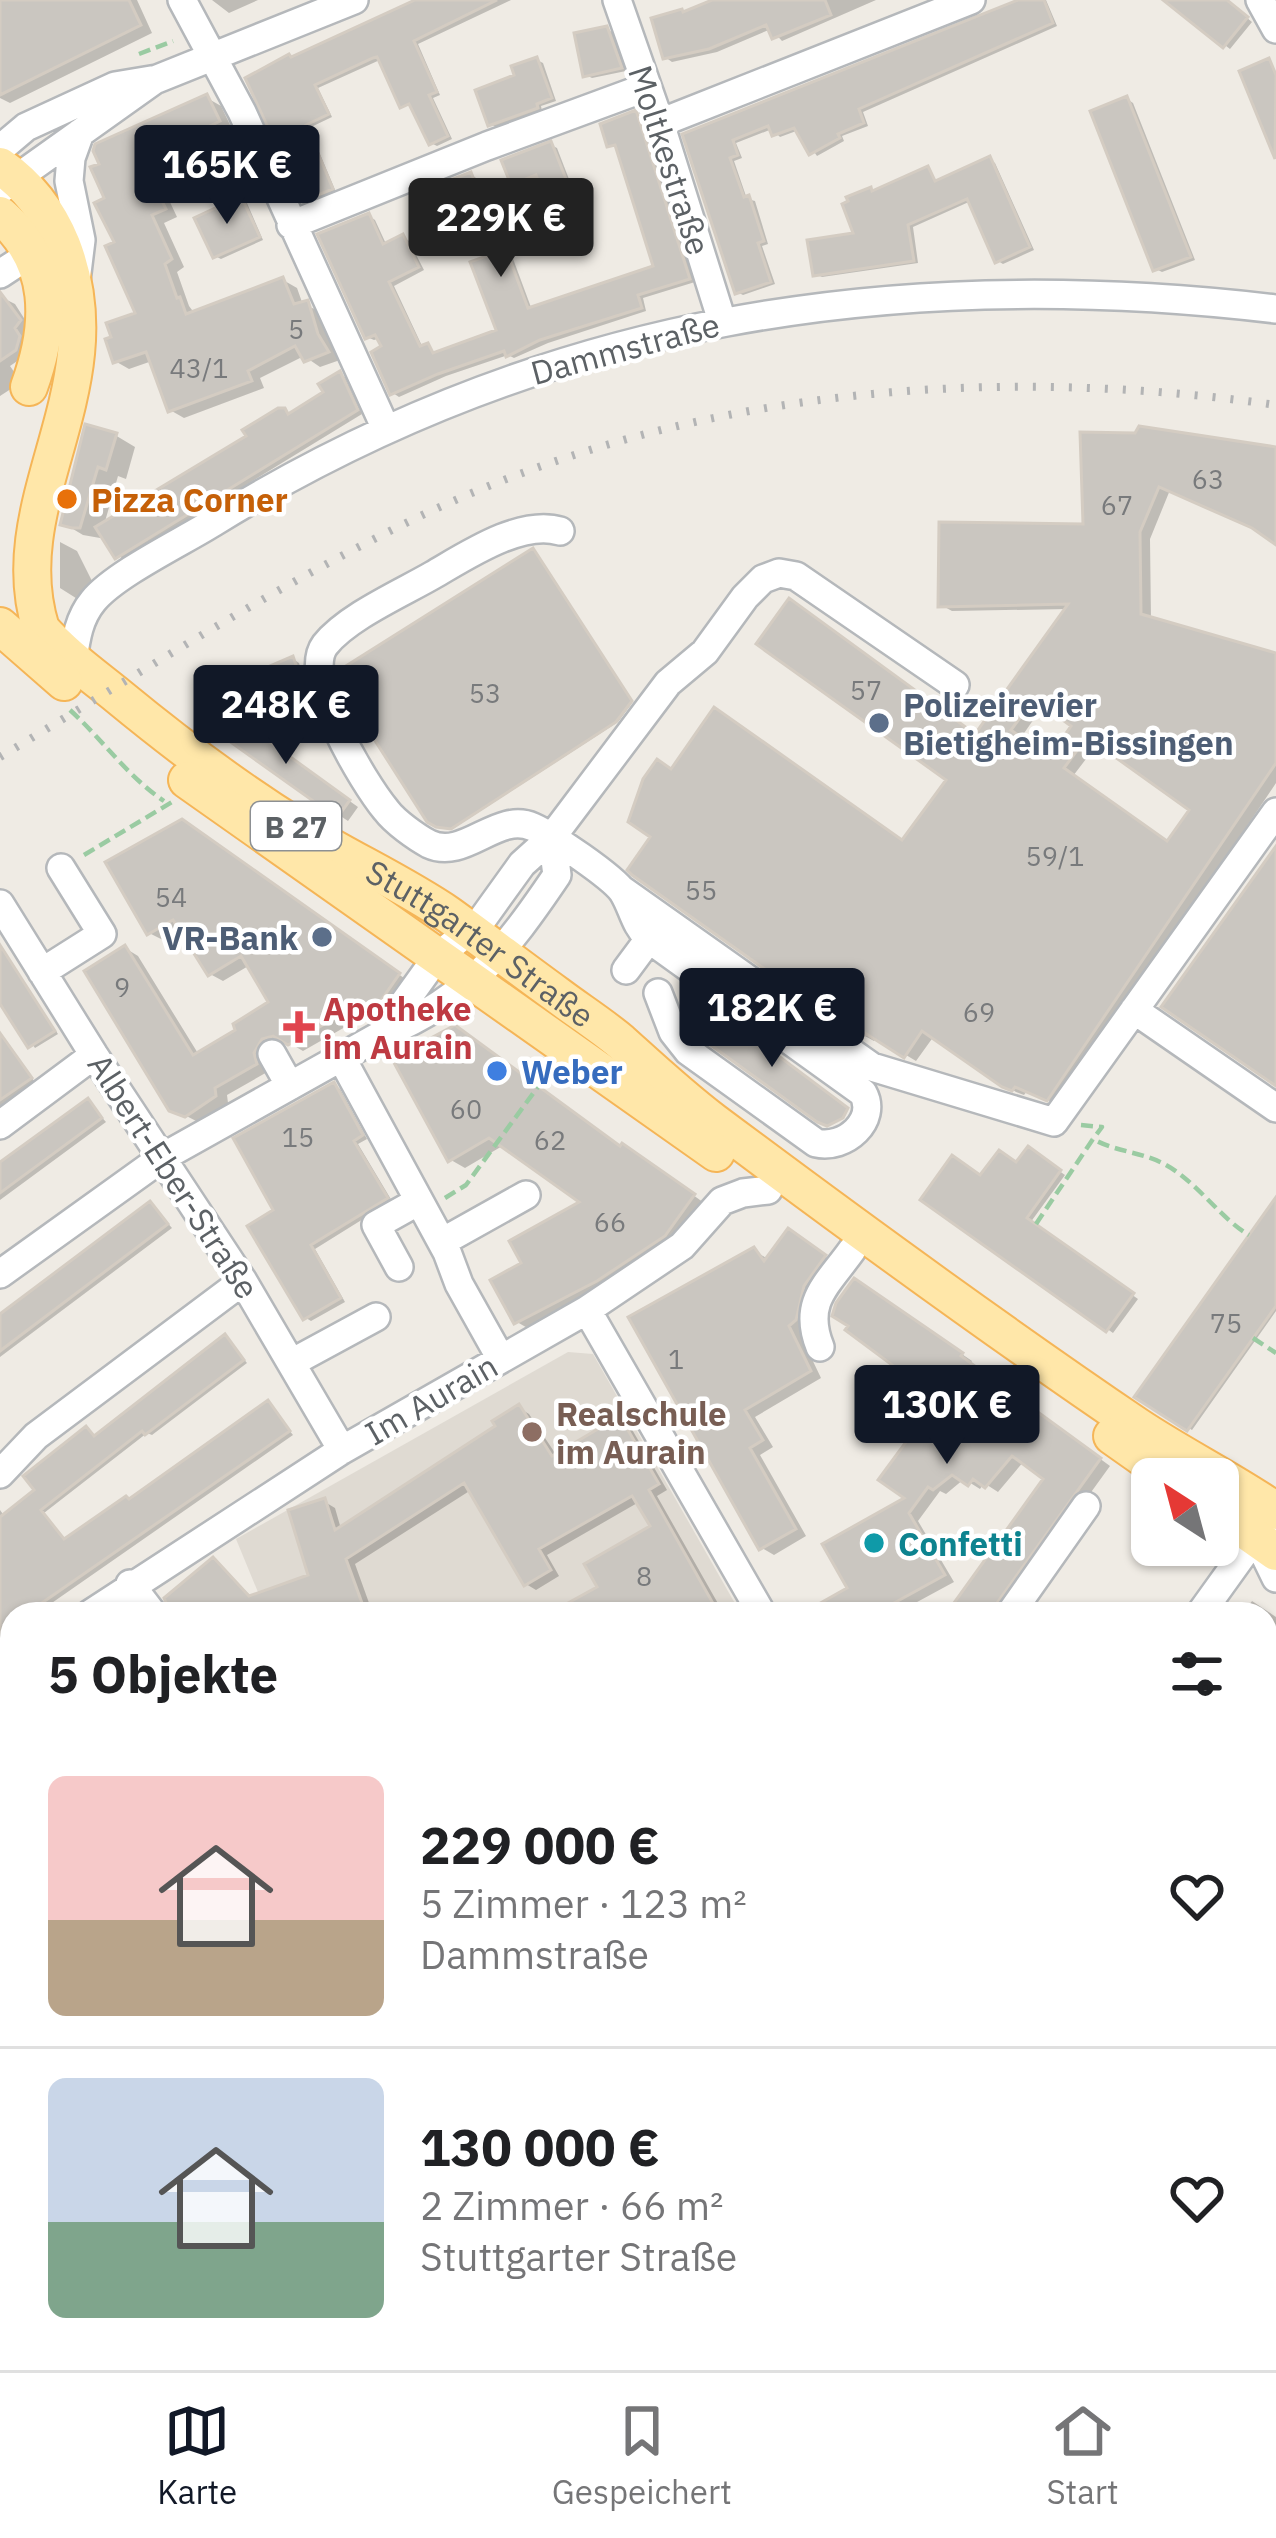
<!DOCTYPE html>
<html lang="de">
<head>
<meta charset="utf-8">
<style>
  :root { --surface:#fff; --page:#f2f2f2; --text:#202124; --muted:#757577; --line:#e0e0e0; --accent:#111827 }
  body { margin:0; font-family:"IBM Plex Sans",sans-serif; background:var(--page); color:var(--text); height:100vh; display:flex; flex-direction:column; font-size:45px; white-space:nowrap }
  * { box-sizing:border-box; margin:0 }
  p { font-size:39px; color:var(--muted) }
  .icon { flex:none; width:66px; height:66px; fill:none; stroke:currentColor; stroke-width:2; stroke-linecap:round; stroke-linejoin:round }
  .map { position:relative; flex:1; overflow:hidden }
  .panel { position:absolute; left:0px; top:1602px; width:1278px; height:768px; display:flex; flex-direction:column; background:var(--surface); border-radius:36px 36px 0 0; box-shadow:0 3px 9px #0004 }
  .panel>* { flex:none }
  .needle { width:78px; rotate:324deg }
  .controls { position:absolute; left:1131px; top:1458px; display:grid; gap:24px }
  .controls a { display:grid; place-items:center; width:108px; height:108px; border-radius:18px; background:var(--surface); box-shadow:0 3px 9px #0004; font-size:60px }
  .price { position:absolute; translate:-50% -102px; padding:0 27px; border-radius:12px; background:var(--accent); color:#fff; font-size:39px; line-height:78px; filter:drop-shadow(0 3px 6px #0008) }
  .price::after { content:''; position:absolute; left:50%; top:72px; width:36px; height:27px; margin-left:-18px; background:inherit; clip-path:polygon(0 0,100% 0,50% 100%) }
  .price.selected { background:#222; color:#fff }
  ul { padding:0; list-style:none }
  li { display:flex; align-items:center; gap:36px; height:300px; padding:0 48px }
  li+li { border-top:3px solid var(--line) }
  li span { display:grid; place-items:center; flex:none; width:336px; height:240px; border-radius:18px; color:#555 }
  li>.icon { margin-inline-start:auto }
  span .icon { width:144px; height:144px; fill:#fffc; stroke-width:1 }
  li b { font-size:51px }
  h2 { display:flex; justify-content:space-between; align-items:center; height:144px; padding:0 48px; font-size:51px }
  .dock { display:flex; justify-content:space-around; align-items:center; height:168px; border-top:3px solid var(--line); background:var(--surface); font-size:33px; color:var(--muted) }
  .dock a { display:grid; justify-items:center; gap:6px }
  .dock .selected { color:var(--accent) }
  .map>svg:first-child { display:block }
  .education { fill:#dfdad2 }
  .green { fill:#c5e7c0 }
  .water { fill:#a4e3ff }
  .shadow { fill:#0003; fill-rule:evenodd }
  .building { fill:#cac6c0; stroke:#d4ccc2; stroke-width:3; fill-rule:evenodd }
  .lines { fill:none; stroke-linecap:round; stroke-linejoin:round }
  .minor-casing { stroke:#b5b8bb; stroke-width:32 }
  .major-casing { stroke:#f5b557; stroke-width:40 }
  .path { stroke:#9acba2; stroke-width:4.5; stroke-dasharray:12 6; stroke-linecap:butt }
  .minor { stroke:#fff; stroke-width:27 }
  .major { stroke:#ffe7a9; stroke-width:36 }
  .rail { stroke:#b3b4b5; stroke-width:8; stroke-dasharray:3 15; stroke-linecap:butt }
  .food-dot { fill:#e8710a; stroke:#fff; stroke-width:4.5 }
  .service-dot { fill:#5c6f8a; stroke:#fff; stroke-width:4.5 }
  .health-dot { fill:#e0444e; stroke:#fff; stroke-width:4.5 }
  .shop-dot { fill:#3f7fe0; stroke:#fff; stroke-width:4.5 }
  .education-dot { fill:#8d6e63; stroke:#fff; stroke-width:4.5 }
  .culture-dot { fill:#0f9aa8; stroke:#fff; stroke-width:4.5 }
  .labels { text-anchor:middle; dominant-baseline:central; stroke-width:9; stroke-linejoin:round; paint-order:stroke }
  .number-label { font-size:27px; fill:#787a7c }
  .shield { fill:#fff; stroke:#8d9093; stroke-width:3 }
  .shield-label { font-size:30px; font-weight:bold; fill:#5c6165 }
  .street-label { font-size:33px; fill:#5c6165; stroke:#fff }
  .food-label { font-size:33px; font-weight:bold; fill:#c56008; stroke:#fff; text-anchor:start }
  .service-label { font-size:33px; font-weight:bold; fill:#4e5e75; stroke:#fff; text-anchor:start }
  .health-label { font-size:33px; font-weight:bold; fill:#be3a42; stroke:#fff; text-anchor:start }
  .shop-label { font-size:33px; font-weight:bold; fill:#366cbe; stroke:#fff; text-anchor:start }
  .education-label { font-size:33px; font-weight:bold; fill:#785e54; stroke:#fff; text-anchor:start }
  .culture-label { font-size:33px; font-weight:bold; fill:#0d838f; stroke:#fff; text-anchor:start }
</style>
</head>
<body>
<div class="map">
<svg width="1276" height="2370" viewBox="0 0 1276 2370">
  <rect width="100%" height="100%" fill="#efebe4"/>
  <path class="education" d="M568,1352L593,1354L741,1614H267L236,1539Z"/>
  <path class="green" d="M0,1883L12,1899V2204L0,2185Z
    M108,2358H336L350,2370H116Z"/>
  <path class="water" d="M0,2185L12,2204V2358H108L116,2370H16L0,2343Z"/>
  <path class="shadow" d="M0,0H137L152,33L10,103L0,98Z
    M212,0H258L229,13Z
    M423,0H511L418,44L440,95L433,98L452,139L437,146L431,143L414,106H402L382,59L318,88L332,117L309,128L336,192L310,202L305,199L292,59Z
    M723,0H876L782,41L771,29L717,52L672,62L665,57L686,14Z
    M1025,0H1046L1057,26L863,112L868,126L842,136L844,141L817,156L799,130L780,137L772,129L736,143L742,158L734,161L747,199L755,201L768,244L762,246L775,284L743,295L737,292L686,135Z
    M1167,0H1225L1252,22L1230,49Z
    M607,29L613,33L626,71L592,78L586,75Z
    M537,60L543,63L556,101L541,106L542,111L497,128L491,124Z
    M207,98L221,106L232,129L205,141L213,158L161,183L177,217L164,223L184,267L177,272L189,306L195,314L283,280L297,288L303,305L321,311L340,360L320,367L304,356L260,378L264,388L184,418L170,410L152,361L129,369L115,361L139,315L118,243L98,204Z
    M1127,99L1133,103L1195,260L1162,272L1156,269Z
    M636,113L642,117L695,282L643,298L646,311L548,343L514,358L508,355L446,376L399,397L393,393L380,338L374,340L367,337L369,216L375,220L387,246L403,237L409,241L424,270L394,286L423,348L428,346L436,355L500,332L505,252L512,256L532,310L656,268L619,148L610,145Z
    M551,145L557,148L572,187L551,195L545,191L540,178L519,186L513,183Z
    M990,160L995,163L1034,250L1003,264L998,261L971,201L913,227L918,263L822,277L816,274L857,235L875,193L928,169L938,183Z
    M239,170L248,186L228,194L220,179Z
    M471,175L481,181L495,218L456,233L444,221L430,227L420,221Z
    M241,200L247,203L263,240L221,259L215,256Z
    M5,299L15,304L29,326L23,334L28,343L26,355L10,366L19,379L17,385L0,396V302Z
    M340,374L345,377L362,414L123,560L102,533L100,538L83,535L63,523L115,435L135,447L126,479L118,476L104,525L250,437L284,411L292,416L327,393Z
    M1083,435L1276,450V541L1260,530L1170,490L1150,539L1151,620L1276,657V783L1059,1105L1027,1091L1024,1095L1016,1092L934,1036L916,1061L876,1037L874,1041L863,1035L654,836L672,772L904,843L1068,609L952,611L941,605L1086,527ZM1045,703L1075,725L1050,760L1020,739ZM1099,742L1193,809L1169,844L1073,776Z
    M60,542L77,551L97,591L79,600L60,588Z
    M535,552L632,703L618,722L454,828L441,827Z
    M293,659L299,663L317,720L297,729L291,726Z
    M246,727L358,807L348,821L339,815Z
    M196,831L411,983L387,1017L375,1010L303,1051L291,1044H278L269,1071L227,1095L228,1103L200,1123L171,1108L125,948L138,956L199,1055L238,1031L272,1003L250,965L223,981L210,974L182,929L163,940L149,933Z
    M0,945L58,1034L35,1048L0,999Z
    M10,1051L35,1082L0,1108V1058Z
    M396,1061L637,1155L707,1205L679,1243L531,1330L517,1322L525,1264L584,1203L504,1145L465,1168L451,1160Z
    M334,1085L340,1089L367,1139L358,1144L392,1201L315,1249L345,1302L311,1321L306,1318L277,1211Z
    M88,1102L106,1122L0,1200V1166Z
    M1029,1150L1065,1175L1030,1223L1138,1299L1113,1333L924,1199L1017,1165Z
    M1276,1202V1311L1192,1430L1139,1396Z
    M151,1204L172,1228L0,1357V1317Z
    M800,1239L836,1264L807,1326L800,1334L821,1378L755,1417L773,1447L760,1455L806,1536L774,1555L762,1548L633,1318L754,1250L769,1260Z
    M865,1288L972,1361L970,1364L1110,1466L1003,1614H946L1047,1478L1024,1461L998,1492L984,1483L980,1489L964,1479L946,1494L940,1491L918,1521L954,1582L895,1614H807L851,1589L909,1498L935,1407Z
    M225,1337L247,1363L152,1435L147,1433L44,1513L66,1541L130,1502L268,1404L293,1435L36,1614H12V1631L0,1639V1510L5,1517L96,1439Z
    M519,1408L529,1414L557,1456L620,1420L630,1426L667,1490L657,1496L724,1614H577L654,1527L639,1502L547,1555L559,1576L536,1590L526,1584L471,1490L355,1564L373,1614H172L213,1560L253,1598L312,1577L325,1502L335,1508L341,1529L499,1427Z
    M1252,1601L1276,1617V1667L1266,1660V1614H1243Z
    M1266,1722L1276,1728V1782L1266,1775Z
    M12,1726V1758L0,1743V1735Z
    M1276,1792V2046L1266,2036V1798Z
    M1276,2223V2272L1266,2278V2229Z
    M575,2358H624L634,2370H580Z
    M799,2358H852L858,2368L805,2370Z
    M888,2358H982L962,2370H884L880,2363Z
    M1050,2358H1132L1136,2363L1124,2370H1057Z
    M1230,2358H1252L1243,2368Z"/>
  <path class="building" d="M0,0H129L141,25L0,95Z
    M415,0H497L414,41L437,92L429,95L448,136L429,145L409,104L400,108L377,57L373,58L315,85L329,114L306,125L333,189L302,201L245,78L289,54L291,57Z
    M712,0H825L831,15L772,39L766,25L709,49L663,59L651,18L682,9L683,12Z
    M1018,0H1044L1053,23L859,109L864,123L838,134L840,138L809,155L794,128L772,136L768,126L733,140L738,155L730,158L744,197L749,195L764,241L758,243L771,282L735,294L682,134Z
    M1163,0H1227L1248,17L1223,48Z
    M607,26L622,68L583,77L574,33Z
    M537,57L552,98L537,104L538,108L488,126L475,90L514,75L511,66Z
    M1269,58L1276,75L1275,159L1239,71Z
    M207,94L220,121L194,134L202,151L149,175L166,209L152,215L172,259L165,264L177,298L180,297L186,314L283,277L294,304L308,300L318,334L329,352L304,362L295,346L248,371L252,381L168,412L146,352L113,363L105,339L111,337L106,323L135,313L105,246L114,242L94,203L104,198L90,167L99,164L93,151L95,144Z
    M1127,96L1191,257L1153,271L1090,111Z
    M636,110L690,279L638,295L642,308L540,340L506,357L504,351L438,374L390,395L371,352L381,346L375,335L365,339L317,234L369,213L383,244L403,234L419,267L389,282L420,346L428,343L433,353L496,330L470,262L506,249L528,308L653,266L615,145L607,147L600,124Z
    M551,141L568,184L543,193L536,175L511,185L501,160Z
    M990,156L1030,247L995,263L967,199L908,225L914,261L813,276L807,240L853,233L842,204L848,201L846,197L871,187L872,191L928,166L935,181Z
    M471,172L487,213L444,230L438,215L418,224L411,206L434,196L430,188Z
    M241,196L260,237L213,258L194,218Z
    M0,292L21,320L15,328L20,336L16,350L0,361Z
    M340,371L358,410L115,559L95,527L246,436L242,430L278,408H285L288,414L323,392L318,384Z
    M85,424L117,433L106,470L98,467L80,528H72L60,525Z
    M1139,426L1276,447V545L1252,528L1159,487L1140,532L1141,614L1276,653V763L1047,1101L1015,1087L1012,1091L1002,1087L922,1031L904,1058L865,1033L862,1038L632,875L627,870L650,837L628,822L643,779L657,759L671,769L714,707L902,840L946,780L756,644L789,598L975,734L1068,604L938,607L939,522L1083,524L1080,432L1135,433ZM1034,699L1071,726L1049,757L1011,730ZM1087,737L1189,810L1167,841L1064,768Z
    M533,548L632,701L616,722L451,829L436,827L427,822L342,689L338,671Z
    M293,656L313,717L289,728L263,669Z
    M235,717L350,800L337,818L222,736Z
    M182,819L400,973L373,1012L361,1003L288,1045L273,1036L262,1039L254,1053L257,1064L215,1088L216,1096L185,1117L169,1111L84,971L125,945L193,1055L235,1030L233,1024L268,1002L241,956L208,976L173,920L147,935L105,862Z
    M1276,846V1086L1161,1007Z
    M0,945L55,1031L28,1048L0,1004Z
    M717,1010L848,1108L843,1118L827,1126L817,1122L701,1038L698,1035Z
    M455,1025L620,1146L622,1143L695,1194L665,1236L597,1281L514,1324L490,1280L521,1263L509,1241L579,1202L489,1138L448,1162L392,1059Z
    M0,1033L32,1078L0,1100Z
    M334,1082L363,1135L354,1141L388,1198L311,1245L341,1298L303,1320L247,1226L273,1210L233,1138Z
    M88,1098L102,1118L0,1193V1162Z
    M1028,1146L1061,1170L1027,1218L1134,1293L1106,1332L920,1200L952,1155L980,1175L999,1150L1016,1162Z
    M1276,1197V1306L1187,1431L1134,1397Z
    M150,1201L168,1224L0,1351V1314Z
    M788,1228L826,1255L804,1286L796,1320L789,1326L811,1371L745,1410L763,1440L750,1448L796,1529L759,1550L628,1317L754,1247L764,1261Z
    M854,1278L963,1353L961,1356L1101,1458L989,1614H946L1043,1479L1012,1456L985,1488L973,1479L968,1486L952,1475L933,1490L928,1487L909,1513L945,1575L874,1614H801L847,1588L822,1544L904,1498L878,1480L931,1408L904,1388L911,1379L845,1330L848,1326L832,1316L836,1303Z
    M225,1334L244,1360L145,1435L142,1431L41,1510L64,1539L126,1496L129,1499L268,1400L290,1431L26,1614H12V1624L0,1633V1517L34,1490L23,1476L86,1426L94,1436Z
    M519,1404L552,1456L620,1416L659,1484L649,1490L719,1614H548L597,1587L584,1564L650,1526L632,1496L539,1549L551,1570L524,1586L464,1483L346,1559L366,1614H171L164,1598L213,1557L249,1596L308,1575L288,1510L325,1498L335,1530L495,1426L492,1421Z"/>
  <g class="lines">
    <g class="minor-casing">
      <path id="minor" d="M182,0L242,112L385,427
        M617,0L660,123L722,321
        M1260,0L1276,29
        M660,123L971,0
        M0,149L26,127L115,86L157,79L354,0
        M0,190L153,81
        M291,225L487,146L647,87
        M0,274L32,253
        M76,281L81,240L69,181L71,158L80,133
        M560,531C521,519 466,556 433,575C402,593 347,617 325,645C300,678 363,782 386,810C395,822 416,837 429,844C465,861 497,811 533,827C551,835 613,877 623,892C633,908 634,924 649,939L626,970
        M73,660C76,638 79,618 93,601C115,574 182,542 214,522C545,318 894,264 1276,309
        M622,890L872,1067L1054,1122L1276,812
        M0,904L94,1055L243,1281L342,1450
        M649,939L863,1093C878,1120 845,1150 816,1143L688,1051L673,1032L658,993
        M42,972L102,934L61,868
        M1134,1010L1276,1108
        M381,1035L437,957L481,921L522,864L552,837L668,683L705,652L745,597L763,579L779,573L796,576L955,685
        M272,1054L290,1086
        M341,1057L447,1252L459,1284L501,1359
        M0,1125L94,1055
        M442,1242L526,1195
        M399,1267L376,1225L419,1201
        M0,1274L163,1157L381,1035C467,1001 507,949 557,875L552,837
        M587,1310L762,1614
        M820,1347C802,1302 827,1285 852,1250
        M293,1362L376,1317
        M0,1474L36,1436L243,1281
        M1256,1537L1276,1578
        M130,1584L153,1614
        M90,1614L342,1450L587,1310L682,1246L722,1201L743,1193L768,1190
        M1010,1614L1086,1506
        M1200,1614L1264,1525
        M0,1680L12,1671
        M0,1824L12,1840
        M1266,2205L1276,2199
        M530,2358L541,2370
        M991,2370L1011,2358
        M1257,2370L1276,2350"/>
    </g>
    <g class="major-casing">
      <g id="major">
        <path id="s1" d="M0,166C29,186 49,213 62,245C118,388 0,500 41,629C63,654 92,675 118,696C175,743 236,789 299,828C348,859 401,882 449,915C485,941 520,968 556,994C577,1010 601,1025 621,1042C652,1070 681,1097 714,1122C853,1226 994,1329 1137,1426C1182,1456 1231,1480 1276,1511"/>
        <path d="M0,215C54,262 52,324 29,387"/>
        <path d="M0,626L64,682"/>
        <path d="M187,780L716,1153"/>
        <path d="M1112,1436L1173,1479"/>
        <path d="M1218,1511L1276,1552"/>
      </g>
    </g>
    <path class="path" d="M139,54L173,41
      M70,710C103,740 127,776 164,801
      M84,855L172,802
      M1081,1125L1102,1127L1093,1139
      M445,1198L466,1185L551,1069
      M1036,1224L1093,1139C1116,1152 1143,1152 1166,1165C1197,1182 1222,1220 1249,1235
      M1253,1338L1276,1353
      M0,1968L12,1982
      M0,2064L12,2082
      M175,2358L183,2370
      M291,2358L303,2370
      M444,2358L463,2361L464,2370"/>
    <use href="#minor" class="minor"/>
    <use href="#major" class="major"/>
    <path class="rail" d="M0,757C135,676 267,591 408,522C678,390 982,363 1276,405"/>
  </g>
  <circle class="food-dot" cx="67" cy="499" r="12"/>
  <g class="service-dot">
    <circle cx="879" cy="723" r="12"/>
    <circle cx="322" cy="937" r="12"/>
  </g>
  <path class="health-dot" d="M293 1009h12v12h12v12h-12v12h-12v-12h-12v-12h12z"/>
  <circle class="shop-dot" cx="497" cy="1071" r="12"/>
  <circle class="education-dot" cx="532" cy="1432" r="12"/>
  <circle class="culture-dot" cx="874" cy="1543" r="12"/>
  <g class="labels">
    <g class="number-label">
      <text x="296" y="328">5</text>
      <text x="199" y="367">43/1</text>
      <text x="1208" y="478">63</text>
      <text x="1117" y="504">67</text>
      <text x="866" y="689">57</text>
      <text x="485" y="692">53</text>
      <text x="1055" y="855">59/1</text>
      <text x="701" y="889">55</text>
      <text x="171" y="896">54</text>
      <text x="122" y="986">9</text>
      <text x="979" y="1011">69</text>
      <text x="466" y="1108">60</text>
      <text x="298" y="1136">15</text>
      <text x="550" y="1139">62</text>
      <text x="610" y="1221">66</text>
      <text x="1226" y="1322">75</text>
      <text x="676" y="1358">1</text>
      <text x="644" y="1575">8</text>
    </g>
    <rect class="shield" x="251" y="802" width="90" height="48" rx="9"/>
    <g class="shield-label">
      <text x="296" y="826">B 27</text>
    </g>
    <g class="street-label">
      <text transform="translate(670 160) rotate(72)">Moltkestraße</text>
      <text transform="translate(625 348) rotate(-15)">Dammstraße</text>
      <text stroke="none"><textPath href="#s1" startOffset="1035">Stuttgarter Straße</textPath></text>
      <text transform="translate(174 1176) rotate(57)">Albert-Eber-Straße</text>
      <text transform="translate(431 1399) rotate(-30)">Im Aurain</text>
    </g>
    <g class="food-label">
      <text x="91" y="499">Pizza Corner</text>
    </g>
    <g class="service-label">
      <text x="903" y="704">Polizeirevier<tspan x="903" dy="38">Bietigheim-Bissingen</tspan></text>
      <text x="298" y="937" text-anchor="end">VR-Bank</text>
    </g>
    <g class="health-label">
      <text x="323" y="1008">Apotheke<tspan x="323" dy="38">im Aurain</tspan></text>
    </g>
    <g class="shop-label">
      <text x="521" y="1071">Weber</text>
    </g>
    <g class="education-label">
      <text x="556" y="1413">Realschule<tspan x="556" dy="38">im Aurain</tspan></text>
    </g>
    <g class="culture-label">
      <text x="898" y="1543">Confetti</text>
    </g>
  </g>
</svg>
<div class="controls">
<a><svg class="needle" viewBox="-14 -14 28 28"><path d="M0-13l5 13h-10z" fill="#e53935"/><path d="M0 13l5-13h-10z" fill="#757577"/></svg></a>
</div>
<b class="price" style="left:227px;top:227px">165K €</b>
<b class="price selected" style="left:501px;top:280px">229K €</b>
<b class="price" style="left:286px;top:767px">248K €</b>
<b class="price" style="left:772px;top:1070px">182K €</b>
<b class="price" style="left:947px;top:1467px">130K €</b>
<section class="panel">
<h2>5 Objekte<svg class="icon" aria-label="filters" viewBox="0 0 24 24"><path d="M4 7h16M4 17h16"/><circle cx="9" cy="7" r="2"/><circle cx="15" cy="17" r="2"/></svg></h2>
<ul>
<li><span style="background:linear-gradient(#f6c9c9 60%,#b9a48a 0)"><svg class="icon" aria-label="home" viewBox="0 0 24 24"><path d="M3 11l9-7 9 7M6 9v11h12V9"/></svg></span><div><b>229 000 €</b><p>5 Zimmer · 123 m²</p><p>Dammstraße</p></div><svg class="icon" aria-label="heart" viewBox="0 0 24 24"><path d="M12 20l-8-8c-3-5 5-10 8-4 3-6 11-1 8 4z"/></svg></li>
<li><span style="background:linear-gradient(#c9d6e8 60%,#7fa58c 0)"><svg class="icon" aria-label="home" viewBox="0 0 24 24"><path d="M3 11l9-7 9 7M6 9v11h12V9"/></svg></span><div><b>130 000 €</b><p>2 Zimmer · 66 m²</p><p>Stuttgarter Straße</p></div><svg class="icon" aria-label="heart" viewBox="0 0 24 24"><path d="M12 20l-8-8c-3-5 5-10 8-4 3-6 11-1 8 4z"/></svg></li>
</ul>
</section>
</div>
<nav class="dock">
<a class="selected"><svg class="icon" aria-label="map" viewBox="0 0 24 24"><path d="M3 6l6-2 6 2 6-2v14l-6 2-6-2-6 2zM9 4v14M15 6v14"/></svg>Karte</a>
<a><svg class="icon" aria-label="saved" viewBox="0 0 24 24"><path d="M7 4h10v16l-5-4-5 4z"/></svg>Gespeichert</a>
<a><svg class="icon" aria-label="home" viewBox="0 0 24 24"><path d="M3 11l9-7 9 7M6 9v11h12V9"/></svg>Start</a>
</nav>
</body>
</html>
